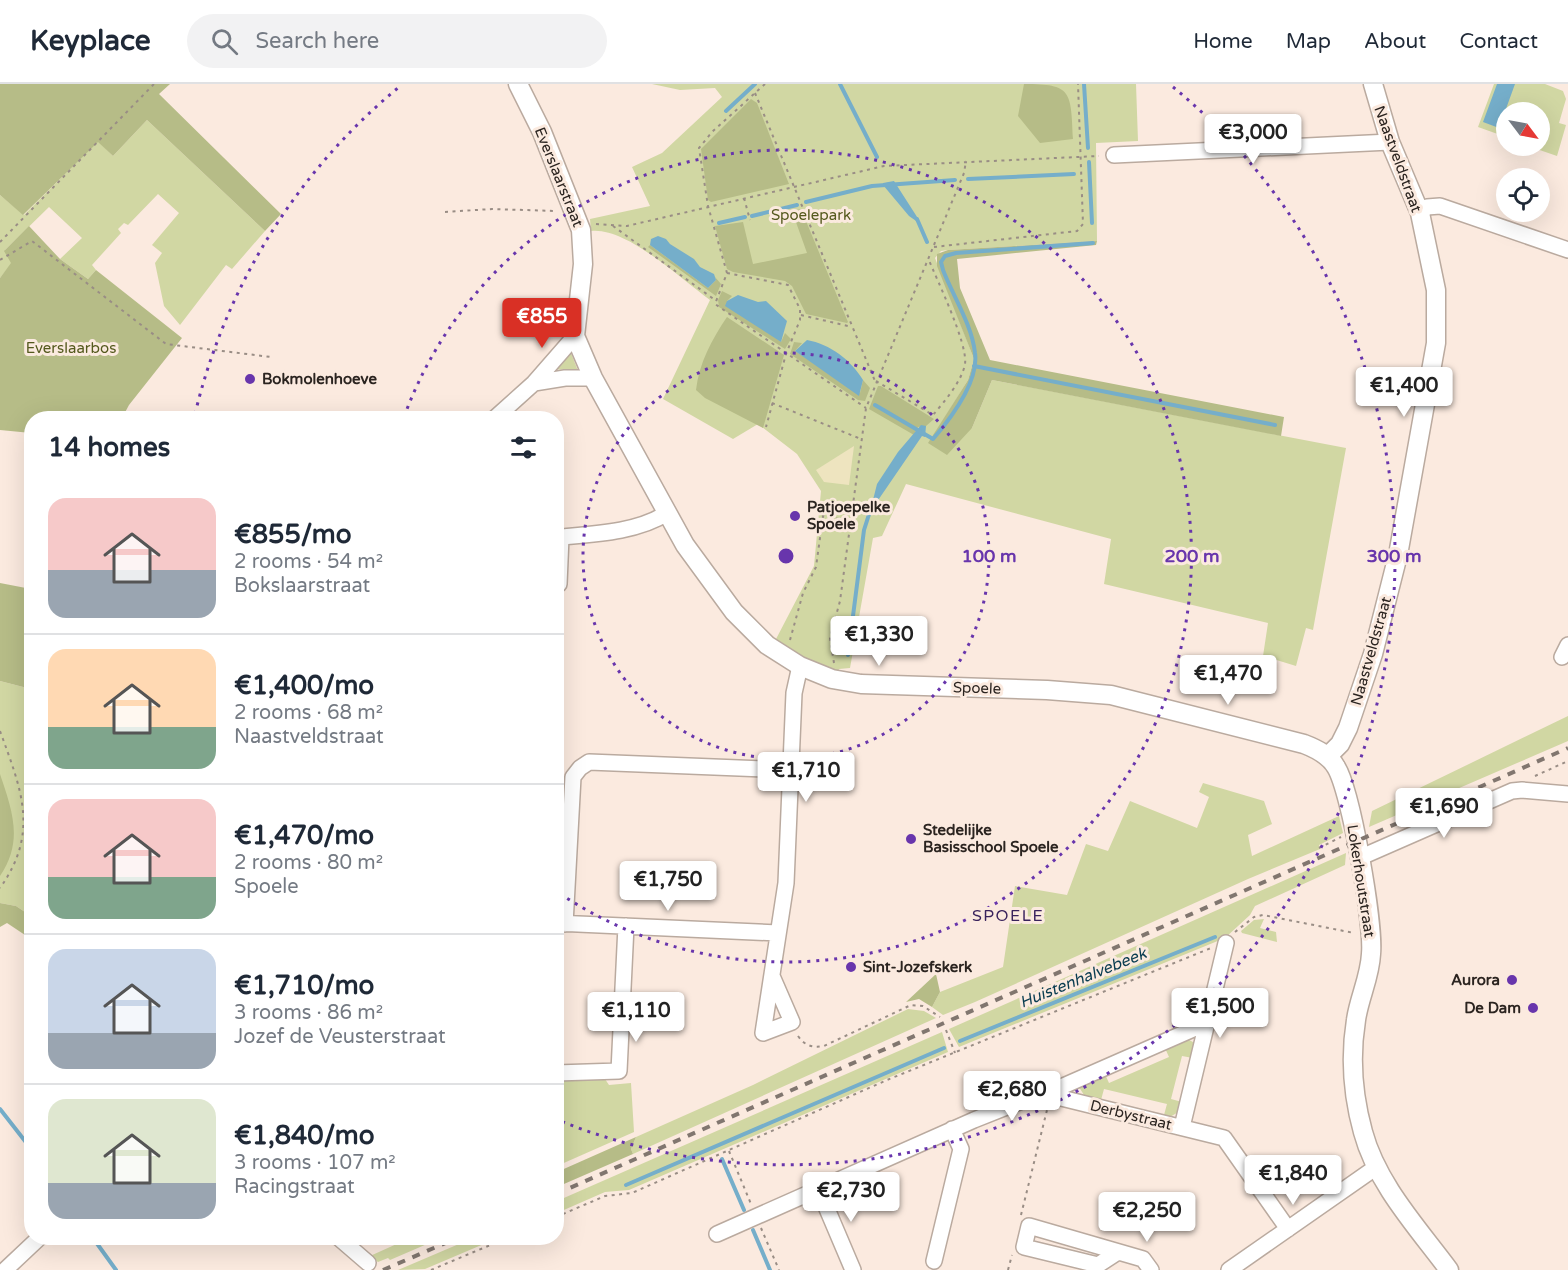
<!DOCTYPE html>
<html lang="en">
<head>
<meta charset="utf-8">
<style>
  :root { --surface:#fff; --page:#f2f2f3; --text:#1f2937; --muted:#747a83; --line:#e0e1e3; --accent:#d93025 }
  body { margin:0; font-family:"Varela Round",sans-serif; background:var(--page); color:var(--text); height:100vh; display:flex; flex-direction:column; font-size:22px; white-space:nowrap }
  * { box-sizing:border-box; margin:0 }
  p { font-size:20px; color:var(--muted) }
  .icon { flex:none; width:33px; height:33px; fill:none; stroke:currentColor; stroke-width:2; stroke-linecap:round; stroke-linejoin:round }
  .map { position:relative; flex:1; overflow:hidden }
  .side { position:absolute; left:24px; top:327px; width:540px; height:834px; display:flex; flex-direction:column; background:var(--surface); border-radius:24px; box-shadow:0 6px 24px #0002 }
  .side>* { flex:none }
  .needle { width:39px; rotate:122deg }
  .tools { position:absolute; left:1496px; top:18px; display:grid; gap:12px }
  .tools a { display:grid; place-items:center; width:54px; height:54px; border-radius:50%; background:var(--surface); box-shadow:0 6px 24px #0002; font-size:30px }
  .price { position:absolute; translate:-50% -51px; padding:0 14px; border-radius:6px; background:#fff; color:#222; font-size:20px; line-height:39px; filter:drop-shadow(0 2px 3px #0008) }
  .price::after { content:''; position:absolute; left:50%; top:36px; width:18px; height:14px; margin-left:-9px; background:inherit; clip-path:polygon(0 0,100% 0,50% 100%) }
  .price.selected { background:var(--accent); color:#fff }
  ul { padding:0; list-style:none }
  li { display:flex; align-items:center; gap:18px; height:150px; padding:0 24px }
  li+li { border-top:2px solid var(--line) }
  li span { display:grid; place-items:center; flex:none; width:168px; height:120px; border-radius:18px; color:#555 }
  li>.icon { margin-inline-start:auto }
  span .icon { width:72px; height:72px; fill:#fffc; stroke-width:1 }
  li b { font-size:26px }
  h2 { display:flex; justify-content:space-between; align-items:center; height:72px; padding:0 24px; font-size:26px }
  header { display:flex; align-items:center; gap:36px; box-sizing:border-box; height:84px; padding:0 30px; background:var(--surface); border-bottom:2px solid var(--line) }
  header strong { font-size:28px }
  nav { display:flex; gap:33px; margin-inline-start:auto; font-size:21px }
  .search { width:420px; height:54px; background:var(--page); display:flex; align-items:center; gap:15px; box-sizing:border-box; padding:0 21px; border-radius:33px; color:var(--muted); font-size:22px }
  .map>svg:first-child { display:block }
  .green { fill:#d1d7a3 }
  .forest { fill:#b6bc87 }
  .sand { fill:#eee4bf }
  .water { fill:#75aeca }
  .lines { fill:none; stroke-linecap:round; stroke-linejoin:round }
  .stream { stroke:#75aeca; stroke-width:4 }
  .minor-casing { stroke:#baaa9f; stroke-width:18 }
  .tertiary-casing { stroke:#baaa9f; stroke-width:21 }
  .path { stroke:#998d85; stroke-width:2; stroke-dasharray:3 4.5; stroke-linecap:butt }
  .minor { stroke:#fff; stroke-width:15 }
  .tertiary { stroke:#fff; stroke-width:18 }
  .rail { stroke:#81766f; stroke-width:4; stroke-dasharray:8 8; stroke-linecap:butt }
  .ring { fill:none; stroke:#6835ac; stroke-width:3; stroke-dasharray:3 6 }
  .poi-dot { fill:#6835ac; stroke:#fbeadf; stroke-width:2 }
  .labels { text-anchor:middle; dominant-baseline:central; stroke-width:6; stroke-linejoin:round; paint-order:stroke }
  .street-label { font-size:15px; fill:#2b2420; stroke:#fbeadf }
  .park-label { font-size:15px; fill:#54591d; stroke:#fbeadf }
  .poi-label { font-size:15px; font-weight:bold; fill:#2b2420; stroke:#fbeadf; text-anchor:start }
  .neighbourhood-label { font-size:16px; letter-spacing:1.5px; fill:#39225c; stroke:#fbeadf }
  .water-label { font-size:16px; font-style:italic; fill:#093c50; stroke:#fbeadf }
  .centre { fill:#6835ac; stroke:#fbeadf; stroke-width:3 }
  .ring-label { font-size:18px; text-anchor:middle; font-weight:bold; fill:#6835ac; stroke:#fbeadf; stroke-width:6; stroke-linejoin:round; paint-order:stroke }
</style>
</head>
<body>
<header>
<strong>Keyplace</strong>
<div class="search"><svg class="icon" aria-label="search" viewBox="0 0 24 24"><circle cx="10" cy="10" r="6"/><path d="M15 15l6 6"/></svg>Search here</div>
<nav><a>Home</a><a>Map</a><a>About</a><a>Contact</a></nav>
</header>
<div class="map">
<svg width="1568" height="1186" viewBox="0 0 1568 1186">
  <rect width="100%" height="100%" fill="#fbeadf"/>
  <path class="green" d="M652,0H1136L1138,57L1096,59L1097,157L948,166L941,167L935,174L974,275L968,296L929,359L972,344L992,296L1346,364L1313,546L1306,544L1296,582L1263,572L1268,539L1104,500L1111,455L906,400L882,452L873,454L850,584L839,585L838,589L793,571L775,557L814,482L821,407L797,370L758,340L733,355L663,315L710,216C681,195 627,143 591,147L590,135L650,122L632,83L662,69L722,13L715,4L680,6Z
    M1494,0H1545L1563,7L1566,15L1559,39L1566,41L1557,72L1528,62H1539V28H1506V53L1478,43Z
    M147,36L265,147L232,185L226,181L180,241L164,222L155,179L162,169L152,161L179,129L158,110L128,141L124,139L118,145L121,149L92,181L96,186L88,195L60,175L82,154L49,123L5,166L12,179L0,194V111L24,131L98,57L113,72Z
    M571,269L578,287L554,285Z
    M0,597L31,605V832L16,822L0,819Z
    M1568,632V657L1369,743L1372,727Z
    M1203,699L1264,717L1272,740L1248,751L1252,772L1339,732L1343,749L1319,761L1320,765L1248,795L975,918L943,931L932,923L940,908L1003,883L1015,802L1067,811L1086,760L1108,767L1130,717L1197,744L1209,713L1199,708Z
    M1346,769L1345,781L1255,822L1250,831L1225,854L959,963L949,945Z
    M1264,835L1260,844L1276,848L1277,858L1242,849L1241,847L1254,836Z
    M908,925L924,927L936,934L633,1070L631,1065L636,1053L753,1001Z
    M942,948L948,968L629,1106L605,1108L557,1129V1117Z
    M1185,954L1197,960L1193,974L1182,972L1171,1015L1182,1018L1180,1027L1170,1033L1164,1031L1167,1020L1104,1005L1101,1016L1084,1011L1077,1000L1104,988L1109,999L1169,973L1164,962Z
    M603,992L609,1001L631,999L634,1048L557,1082V993Z
    M410,1154H441L390,1176L388,1174L378,1178L370,1172Z
    M473,1154H498L425,1185L398,1186Z"/>
  <path class="forest" d="M0,0H170L159,10L281,130L265,147L147,36L113,72L98,58L23,131L0,111Z
    M1024,0C1072,0 1071,7 1073,55L1040,59L1018,32Z
    M751,15L757,19L789,100L711,118L708,116L701,65Z
    M801,125L848,238L847,239L806,230L792,202L785,197L733,188L727,185L715,142L743,138L753,180L807,169L792,127Z
    M29,142L60,175L88,195L96,186L182,254L129,321L122,334H32L31,349L0,346V194L11,179L4,167Z
    M1097,157L1096,161L957,175L960,204L990,276L1284,333L1281,352L992,296L972,344L947,371L928,359L968,296L974,275L937,182V170L948,166Z
    M650,161L708,204L716,196L715,193L721,200L716,212L648,163Z
    M722,207L732,212L727,217L781,258L785,249L791,255L785,265L719,223L718,216Z
    M727,233L784,271L763,344L705,314L696,306C699,279 712,255 727,233Z
    M794,258L802,259L795,267L860,309L863,296L870,304L865,317L858,316L790,270Z
    M878,302H881L934,335L926,342L918,343L914,351L869,325Z
    M0,499L31,505V605L0,597Z
    M0,690C12,726 24,757 0,792Z
    M0,819L16,822L31,832V855L7,839L0,843Z
    M936,890L940,908L932,923L919,915L906,918Z
    M636,1053L631,1065L633,1070L557,1103V1088Z"/>
  <path class="sand" d="M854,362L849,401L824,398L816,386Z"/>
  <path class="water" d="M1497,0H1515L1499,44L1483,38Z
    M894,97L919,136V139L909,132L883,101V99Z
    M658,152L666,155L670,160L694,175L700,183L714,190L716,196L708,204L650,161L651,155Z
    M738,211L758,218L766,217L787,237L781,258L725,222L727,217Z
    M807,256C830,260 851,276 863,296L859,312L795,267Z
    M921,341L926,342L925,353L922,352L870,428L877,400L898,368Z"/>
  <g class="lines">
    <path class="stream" d="M840,0L877,73
      M1084,0L1088,64
      M726,27L755,0
      M1089,78L1092,139
      M968,95L1074,90
      M806,118L872,102L955,96
      M752,132L797,121
      M917,135L927,158
      M719,139L745,133
      M974,282L1275,341
      M875,321L933,355C951,334 979,298 975,269C972,241 953,212 943,186L941,178L945,172L956,169L1093,159
      M848,571L864,446L872,421
      M960,957L1215,853
      M0,1025L32,1066
      M722,1075L744,1126
      M626,1101L944,964
      M753,1146L770,1186
      M93,1154L116,1186"/>
    <g class="minor-casing">
      <path id="minor" d="M1114,71L1390,58
        M1420,129L1427,123L1440,122L1568,166
        M534,299L565,294H593
        M495,334L534,299L575,252
        M559,500L561,453C595,450 638,448 667,429
        M1562,573L1568,561
        M1359,774L1512,707L1522,706L1568,710
        M556,839L778,849
        M565,840L573,693L580,684L589,678L792,686
        M772,892L792,938L763,949L786,799L794,609L800,582
        M556,989L619,987L626,842
        M1045,1010L1207,939
        M1182,1043L1226,859
        M819,1106L853,1186
        M717,1150L974,1036L1037,1011L1045,1010L1224,1054L1288,1145
        M339,1154L368,1179
        M1118,1168L1098,1181L1024,1163L1029,1142L1143,1175L1151,1186
        M934,1177L961,1065L952,1045
        M5,1186L39,1154
        M1229,1186L1375,1084"/>
    </g>
    <g class="tertiary-casing">
      <path id="tertiary" d="M518,0L542,48L581,146L583,180L575,252L593,294L685,461L734,528L767,561L800,582L832,595L861,600L1047,606L1111,611L1304,660C1317,665 1329,671 1336,683C1351,707 1374,840 1371,870C1370,893 1359,914 1356,936C1350,973 1353,1012 1363,1048C1377,1100 1417,1143 1449,1186
        M1328,672L1340,660L1348,644L1373,570L1398,471L1436,259V206L1420,129L1390,58L1373,0"/>
    </g>
    <path class="path" d="M765,0L712,48L699,64L708,122L727,189L715,220L866,324
      M755,9L875,297
      M744,114L750,136
      M445,128L492,125L556,127
      M596,140L627,142L884,82L1099,72
      M613,142L715,216
      M0,158L154,0
      M934,163L1077,147L1083,140L1078,0
      M0,176L32,157L166,260L271,273
      M727,189L788,201L800,225V236L786,270L766,343
      M801,231L852,243
      M876,297L933,331C944,318 962,297 965,280C968,260 937,196 928,174
      M772,319L861,355
      M831,448L832,434
      M790,556L803,509L816,483L823,432L850,437
      M834,579L830,554L840,517L866,324L964,89L966,77
      M0,647C21,705 40,748 0,804
      M1535,692L1568,677
      M1319,764L1341,753
      M1235,848L1254,833L1263,831L1354,849
      M946,946L955,969
      M798,952C805,962 813,964 824,962L911,921L923,922L940,933
      M729,1067L751,1120
      M1021,1131L1047,1026
      M556,1133L605,1112L632,1109L887,996L1211,864
      M761,1144L779,1186
      M431,1186L507,1154
      M1008,1186L1012,1171"/>
    <use href="#minor" class="minor"/>
    <use href="#tertiary" class="tertiary"/>
    <path class="rail" d="M556,1110L1568,664
      M383,1186L457,1154"/>
  </g>
  <g class="ring">
    <circle cx="786" cy="472" r="203"/>
    <path d="M404 333A406 406 0 1 1 559 809"/>
    <path d="M195 330A608 608 0 0 1 399 3M1173 3A608 608 0 0 1 558 1036"/>
  </g>
  <g class="poi-dot">
    <circle cx="250" cy="295" r="6"/>
    <circle cx="795" cy="432" r="6"/>
    <circle cx="911" cy="755" r="6"/>
    <circle cx="851" cy="883" r="6"/>
    <circle cx="1512" cy="896" r="6"/>
    <circle cx="1533" cy="924" r="6"/>
  </g>
  <g class="labels">
    <g class="street-label">
      <text transform="translate(1398 75) rotate(70)">Naastveldstraat</text>
      <text transform="translate(559 93) rotate(68)">Everslaarstraat</text>
      <text transform="translate(1371 567) rotate(-74)">Naastveldstraat</text>
      <text transform="translate(977 604) rotate(2)">Spoele</text>
      <text transform="translate(1361 797) rotate(81)">Lokerhoutstraat</text>
      <text transform="translate(1131 1031) rotate(14)">Derbystraat</text>
    </g>
    <g class="park-label">
      <text x="811" y="131">Spoelepark</text>
      <text x="71" y="264">Everslaarbos</text>
    </g>
    <g class="poi-label">
      <text x="262" y="295">Bokmolenhoeve</text>
      <text x="807" y="423">Patjoepelke<tspan x="807" dy="17">Spoele</tspan></text>
      <text x="923" y="746">Stedelijke<tspan x="923" dy="17">Basisschool Spoele</tspan></text>
      <text x="863" y="883">Sint-Jozefskerk</text>
      <text x="1500" y="896" text-anchor="end">Aurora</text>
      <text x="1521" y="924" text-anchor="end">De Dam</text>
    </g>
    <g class="neighbourhood-label">
      <text x="1008" y="832">SPOELE</text>
    </g>
    <g class="water-label">
      <text transform="translate(1083 894) rotate(-22)">Huistenhalvebeek</text>
    </g>
  </g>
  <circle cx="786" cy="472" r="9" class="centre"/>
  <g class="ring-label">
    <text x="989" y="478">100 m</text>
    <text x="1192" y="478">200 m</text>
    <text x="1394" y="478">300 m</text>
  </g>
</svg>
<div class="tools">
<a><svg class="needle" viewBox="-14 -14 28 28"><path d="M0-13l5 13h-10z" fill="#e53935"/><path d="M0 13l5-13h-10z" fill="#747a83"/></svg></a>
<a><svg class="icon" aria-label="locate" viewBox="0 0 24 24"><circle cx="12" cy="12" r="6"/><path d="M12 2v4M12 18v4M2 12h4M18 12h4"/></svg></a>
</div>
<b class="price" style="left:1253px;top:81px">€3,000</b>
<b class="price selected" style="left:542px;top:265px">€855</b>
<b class="price" style="left:1404px;top:334px">€1,400</b>
<b class="price" style="left:879px;top:583px">€1,330</b>
<b class="price" style="left:1228px;top:622px">€1,470</b>
<b class="price" style="left:806px;top:719px">€1,710</b>
<b class="price" style="left:1444px;top:755px">€1,690</b>
<b class="price" style="left:668px;top:828px">€1,750</b>
<b class="price" style="left:1220px;top:955px">€1,500</b>
<b class="price" style="left:636px;top:959px">€1,110</b>
<b class="price" style="left:1012px;top:1038px">€2,680</b>
<b class="price" style="left:1293px;top:1122px">€1,840</b>
<b class="price" style="left:851px;top:1139px">€2,730</b>
<b class="price" style="left:1147px;top:1159px">€2,250</b>
<section class="side">
<h2>14 homes<svg class="icon" aria-label="filters" viewBox="0 0 24 24"><path d="M4 7h16M4 17h16"/><circle cx="9" cy="7" r="2"/><circle cx="15" cy="17" r="2"/></svg></h2>
<ul>
<li><span style="background:linear-gradient(#f6c9c9 60%,#9aa5b1 0)"><svg class="icon" aria-label="home" viewBox="0 0 24 24"><path d="M3 11l9-7 9 7M6 9v11h12V9"/></svg></span><div><b>€855/mo</b><p>2 rooms · 54 m²</p><p>Bokslaarstraat</p></div></li>
<li><span style="background:linear-gradient(#ffd9b3 65%,#7fa58c 0)"><svg class="icon" aria-label="home" viewBox="0 0 24 24"><path d="M3 11l9-7 9 7M6 9v11h12V9"/></svg></span><div><b>€1,400/mo</b><p>2 rooms · 68 m²</p><p>Naastveldstraat</p></div></li>
<li><span style="background:linear-gradient(#f6c9c9 65%,#7fa58c 0)"><svg class="icon" aria-label="home" viewBox="0 0 24 24"><path d="M3 11l9-7 9 7M6 9v11h12V9"/></svg></span><div><b>€1,470/mo</b><p>2 rooms · 80 m²</p><p>Spoele</p></div></li>
<li><span style="background:linear-gradient(#c9d6e8 70%,#9aa5b1 0)"><svg class="icon" aria-label="home" viewBox="0 0 24 24"><path d="M3 11l9-7 9 7M6 9v11h12V9"/></svg></span><div><b>€1,710/mo</b><p>3 rooms · 86 m²</p><p>Jozef de Veusterstraat</p></div></li>
<li><span style="background:linear-gradient(#dfe7d0 70%,#9aa5b1 0)"><svg class="icon" aria-label="home" viewBox="0 0 24 24"><path d="M3 11l9-7 9 7M6 9v11h12V9"/></svg></span><div><b>€1,840/mo</b><p>3 rooms · 107 m²</p><p>Racingstraat</p></div></li>
</ul>
</section>
</div>
</body>
</html>
